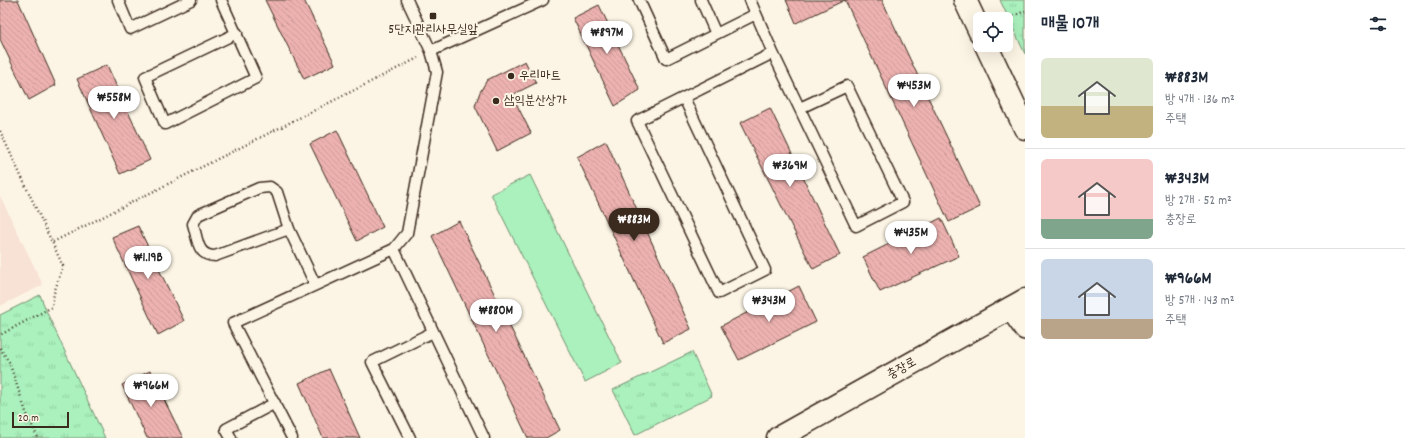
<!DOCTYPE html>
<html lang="ko">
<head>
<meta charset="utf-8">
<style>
  :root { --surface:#fff; --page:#f6f6f7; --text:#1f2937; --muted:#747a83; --line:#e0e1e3; --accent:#3b2a1e }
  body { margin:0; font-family:Dekko,"Poor Story",sans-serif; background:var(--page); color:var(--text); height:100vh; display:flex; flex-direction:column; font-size:15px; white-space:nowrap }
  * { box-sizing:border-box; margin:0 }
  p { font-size:13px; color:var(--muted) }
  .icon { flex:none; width:22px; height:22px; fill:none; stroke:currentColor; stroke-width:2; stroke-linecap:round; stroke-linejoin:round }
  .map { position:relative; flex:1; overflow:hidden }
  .panel { display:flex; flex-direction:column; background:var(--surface); width:380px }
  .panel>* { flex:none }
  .buttons { position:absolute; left:973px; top:12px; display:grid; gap:8px }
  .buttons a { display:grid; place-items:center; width:40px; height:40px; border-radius:6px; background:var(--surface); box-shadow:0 4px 16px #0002; font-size:20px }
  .scale { position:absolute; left:12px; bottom:10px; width:57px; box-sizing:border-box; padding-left:4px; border:2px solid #3b2a1e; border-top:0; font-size:11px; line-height:14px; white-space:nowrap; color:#3b2a1e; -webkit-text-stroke:3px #fcf5e5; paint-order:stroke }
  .price { position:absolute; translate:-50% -34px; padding:0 9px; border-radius:14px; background:#fff; color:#222; font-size:13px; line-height:26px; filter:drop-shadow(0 1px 2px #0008) }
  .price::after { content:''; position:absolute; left:50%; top:24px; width:12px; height:9px; margin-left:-6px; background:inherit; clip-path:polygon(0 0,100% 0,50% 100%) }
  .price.active { background:var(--accent); color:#fff }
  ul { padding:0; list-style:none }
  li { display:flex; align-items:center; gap:12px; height:100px; padding:0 16px }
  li+li { border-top:1px solid var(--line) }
  li span { display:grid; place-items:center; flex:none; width:112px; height:80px; border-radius:6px; color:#555 }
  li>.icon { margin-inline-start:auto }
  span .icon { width:48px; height:48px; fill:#fffc; stroke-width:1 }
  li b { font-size:17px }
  h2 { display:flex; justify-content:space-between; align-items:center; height:48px; padding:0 16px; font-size:17px }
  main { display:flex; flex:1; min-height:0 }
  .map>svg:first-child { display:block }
  .built { fill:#f8e1d5 }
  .grass { fill:#aaf1bd; stroke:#728e6e }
  .park { fill:url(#park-tufts); stroke:#728e6e }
  .building { fill:url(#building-back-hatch); stroke:#3b2a1e }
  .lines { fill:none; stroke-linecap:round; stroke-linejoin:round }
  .service-casing { stroke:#3b2a1e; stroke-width:13 }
  .minor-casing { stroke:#3b2a1e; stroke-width:24 }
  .tertiary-casing { stroke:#3b2a1e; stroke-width:25 }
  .primary-casing { stroke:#3b2a1e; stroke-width:25 }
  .path { stroke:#3b2a1e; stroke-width:2.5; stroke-dasharray:1 3; stroke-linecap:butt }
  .service { stroke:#fcf5e5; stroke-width:10 }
  .minor { stroke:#fcf5e5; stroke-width:21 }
  .tertiary { stroke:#fcf5e5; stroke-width:22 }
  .primary { stroke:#fcf5e5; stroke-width:22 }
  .poi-dot { fill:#3b2a1e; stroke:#fcf5e5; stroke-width:1.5 }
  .labels { text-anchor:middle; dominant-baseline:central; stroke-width:4; stroke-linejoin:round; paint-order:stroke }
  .poi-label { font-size:13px; fill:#3b2a1e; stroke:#fcf5e5; text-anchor:start }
  .street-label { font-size:13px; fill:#3b2a1e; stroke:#fcf5e5 }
</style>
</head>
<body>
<main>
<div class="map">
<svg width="1025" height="438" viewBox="0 0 1025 438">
  <defs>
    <pattern id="park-tufts" width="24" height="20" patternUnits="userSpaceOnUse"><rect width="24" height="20" fill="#aaf1bd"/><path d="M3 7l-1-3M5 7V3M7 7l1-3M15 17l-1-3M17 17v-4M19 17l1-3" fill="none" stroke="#93cfa2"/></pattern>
    <pattern id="building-back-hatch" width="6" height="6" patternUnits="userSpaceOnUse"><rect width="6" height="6" fill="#edb2b0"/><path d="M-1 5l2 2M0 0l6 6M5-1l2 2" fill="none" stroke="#cc9997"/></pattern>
  </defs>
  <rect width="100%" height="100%" fill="#fcf5e5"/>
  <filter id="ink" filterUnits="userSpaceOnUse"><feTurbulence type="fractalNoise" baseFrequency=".025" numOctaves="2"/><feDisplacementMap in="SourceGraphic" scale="8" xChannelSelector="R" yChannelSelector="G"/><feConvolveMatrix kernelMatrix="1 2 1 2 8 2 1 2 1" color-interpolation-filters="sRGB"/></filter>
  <g filter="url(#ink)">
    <path class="built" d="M0,196L43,285L0,306Z"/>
    <path class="grass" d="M530,175L622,363L585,382L491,194Z"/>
    <path class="park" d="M1000,0H1025V54Z
      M40,295L48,315L105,438H0V315Z
      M692,352L712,396L635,435L613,390Z"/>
    <path class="building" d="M0,0H18L56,85L29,100L0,39Z
      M265,0H304L335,64L304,79Z
      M786,0H845L796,23Z
      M845,0H882L980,207L949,222Z
      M599,5L640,90L615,106L573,18Z
      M525,61L536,83L512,95L531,133L497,151L475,106L480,92L487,80Z
      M107,65L150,160L120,174L77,79Z
      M770,108L840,255L813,269L740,123Z
      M337,130L383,227L357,241L310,144Z
      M606,141L691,329L663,343L577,157Z
      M941,218L959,256L880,292L863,257Z
      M459,221L560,430L546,438H528L432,236Z
      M138,226L184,321L158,335L112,237Z
      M799,286L816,322L739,360L721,326Z
      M329,369L360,438H323L299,383Z
      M150,371L183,438H147L122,385Z"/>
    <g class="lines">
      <g class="service-casing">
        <path id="service" d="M118,0L130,29L191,0
          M221,0L256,78L165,124L145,77L237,33
          M407,0L431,51L543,0
          M639,0L666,59L756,14
          M701,0L716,34
          M773,53L856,226L903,202L847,86L800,108
          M684,98L765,270L719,293L637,121L773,53L750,0
          M289,229L215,256C197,256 198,240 193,224L198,215L259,188L270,187L277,192L289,229L315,284
          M394,249L484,438
          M231,438L226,429L275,403
          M292,438L233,323L394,249L407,233L437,72L431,51
          M410,438L372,362L433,332"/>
      </g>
      <g class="minor-casing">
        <path id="minor" d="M1010,308L1025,329"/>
      </g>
      <g class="tertiary-casing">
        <path id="tertiary" d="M965,0L980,32
          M986,45L1025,128"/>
      </g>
      <g class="primary-casing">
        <path id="primary" d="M778,438L1025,300"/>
      </g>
      <path class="path" d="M1006,19L1025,11
        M0,131L63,266L54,293L52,307L0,335
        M53,242L418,58
        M0,348L9,362L26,412L38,438"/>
      <use href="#service" class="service"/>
      <use href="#minor" class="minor"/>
      <use href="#tertiary" class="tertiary"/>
      <use href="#primary" class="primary"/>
    </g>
  </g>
  <g class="poi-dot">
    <rect x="429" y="12" width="8" height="8" rx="2"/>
    <circle cx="511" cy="76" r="4"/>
    <circle cx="496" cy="101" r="4"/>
  </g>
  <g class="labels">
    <g class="poi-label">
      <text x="433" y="30" text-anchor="middle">5단지관리사무실앞</text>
      <text x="519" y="76">우리마트</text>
      <text x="504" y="101">삼익분산상가</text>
    </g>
    <g class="street-label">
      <text transform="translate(902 369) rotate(-29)">충장로</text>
    </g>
  </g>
</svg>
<div class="buttons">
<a><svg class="icon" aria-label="locate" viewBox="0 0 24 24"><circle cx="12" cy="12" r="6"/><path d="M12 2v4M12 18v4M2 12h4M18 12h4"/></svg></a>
</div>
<div class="scale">20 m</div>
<b class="price" style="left:607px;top:55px">₩897M</b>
<b class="price" style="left:914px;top:108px">₩453M</b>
<b class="price" style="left:114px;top:120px">₩558M</b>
<b class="price" style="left:790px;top:188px">₩369M</b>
<b class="price active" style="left:634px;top:242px">₩883M</b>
<b class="price" style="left:911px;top:255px">₩435M</b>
<b class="price" style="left:148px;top:280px">₩1.19B</b>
<b class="price" style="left:769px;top:323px">₩343M</b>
<b class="price" style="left:496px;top:333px">₩880M</b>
<b class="price" style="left:151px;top:408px">₩966M</b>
</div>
<section class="panel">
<h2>매물 10개<svg class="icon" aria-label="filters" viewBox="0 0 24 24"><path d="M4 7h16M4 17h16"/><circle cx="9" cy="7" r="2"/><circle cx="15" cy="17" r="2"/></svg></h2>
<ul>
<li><span style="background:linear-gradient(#dfe7d0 60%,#c2b280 0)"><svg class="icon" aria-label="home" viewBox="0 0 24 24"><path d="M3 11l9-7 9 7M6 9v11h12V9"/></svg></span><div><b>₩883M</b><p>방 4개 · 136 m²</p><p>주택</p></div></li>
<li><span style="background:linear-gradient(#f6c9c9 75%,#7fa58c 0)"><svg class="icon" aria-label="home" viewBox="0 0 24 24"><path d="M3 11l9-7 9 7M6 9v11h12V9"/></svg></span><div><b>₩343M</b><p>방 2개 · 52 m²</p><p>충장로</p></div></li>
<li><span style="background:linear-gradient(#c9d6e8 75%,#b9a48a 0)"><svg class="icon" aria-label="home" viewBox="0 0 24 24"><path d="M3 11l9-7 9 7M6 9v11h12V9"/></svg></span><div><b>₩966M</b><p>방 5개 · 143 m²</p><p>주택</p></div></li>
</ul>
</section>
</main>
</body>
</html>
